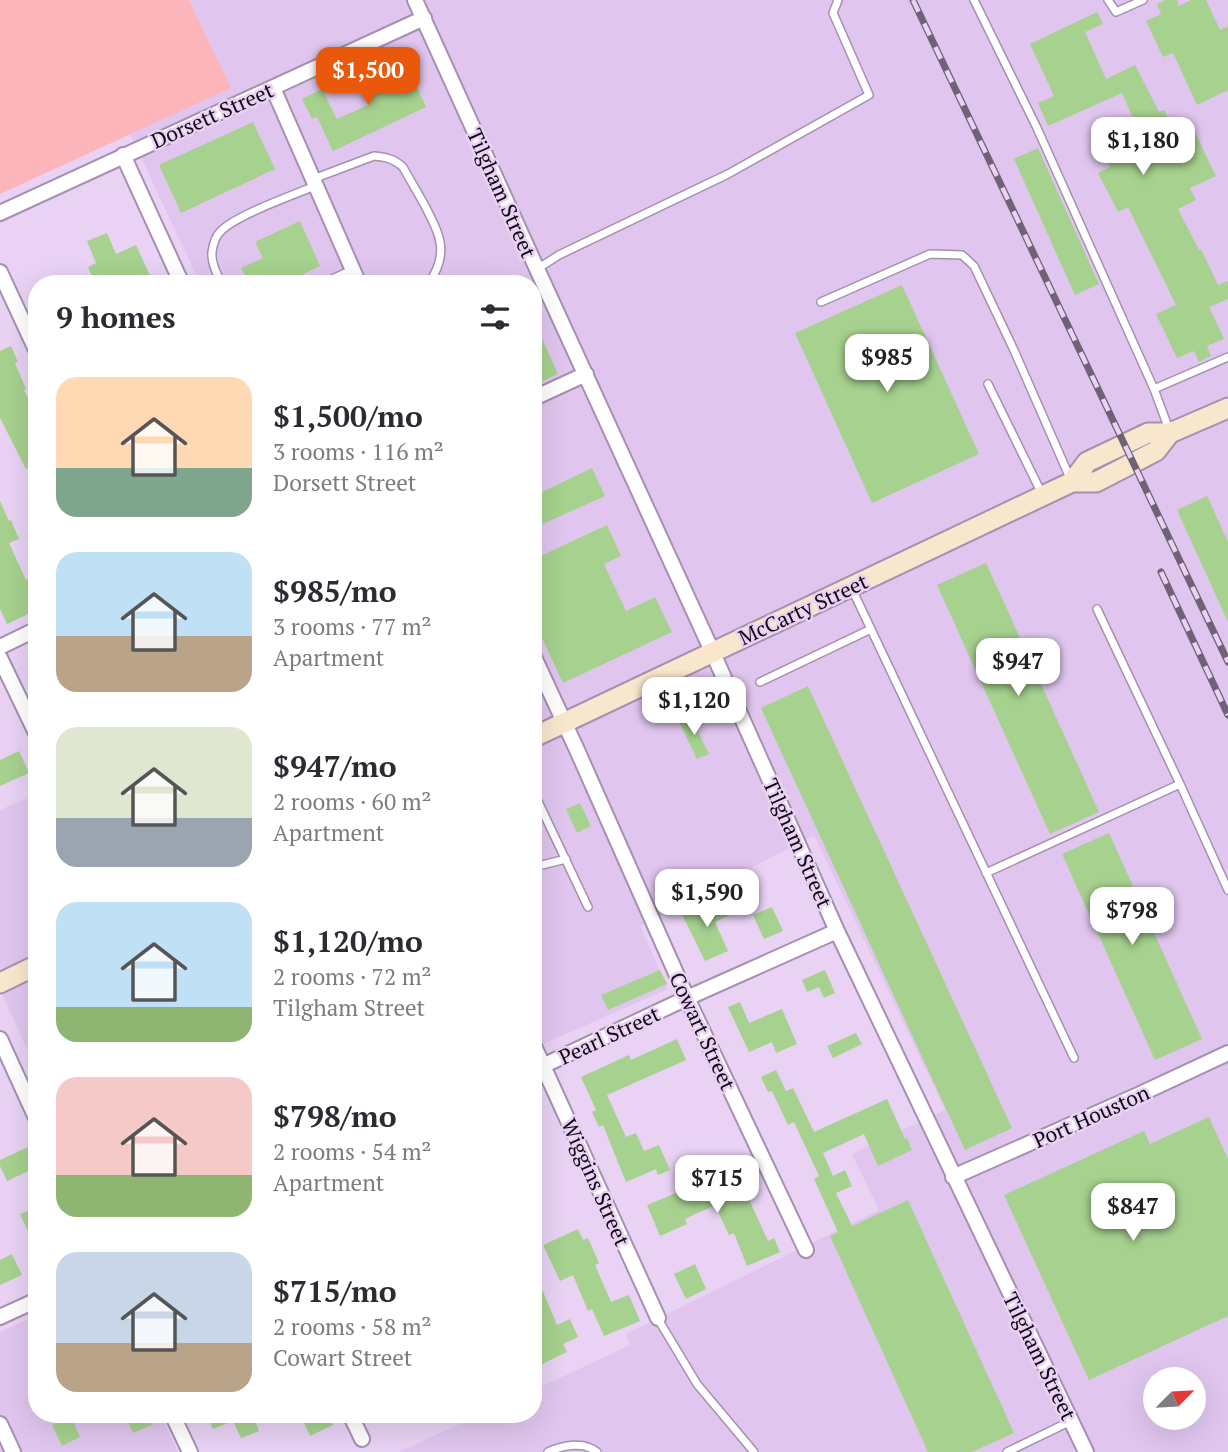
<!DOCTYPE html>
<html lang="en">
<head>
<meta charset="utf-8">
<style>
  :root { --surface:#fff; --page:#f2f2f3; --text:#2b2b33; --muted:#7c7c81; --accent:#ea580c }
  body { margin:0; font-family:"PT Serif",serif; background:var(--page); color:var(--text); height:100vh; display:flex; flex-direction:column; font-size:26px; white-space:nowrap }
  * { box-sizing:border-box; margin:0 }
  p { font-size:23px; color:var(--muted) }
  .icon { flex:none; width:38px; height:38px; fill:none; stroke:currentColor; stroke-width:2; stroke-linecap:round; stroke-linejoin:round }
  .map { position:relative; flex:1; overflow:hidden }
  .details { position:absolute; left:28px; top:275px; width:514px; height:1148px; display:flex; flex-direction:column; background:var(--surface); border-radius:28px; box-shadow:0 7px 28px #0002 }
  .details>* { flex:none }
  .needle { width:46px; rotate:66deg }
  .tools { position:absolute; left:1143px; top:1367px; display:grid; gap:14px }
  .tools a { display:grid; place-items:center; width:63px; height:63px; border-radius:50%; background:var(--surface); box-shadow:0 7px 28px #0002; font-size:35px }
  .price { position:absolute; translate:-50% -60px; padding:0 16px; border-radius:14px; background:#fff; color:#222; font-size:23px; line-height:46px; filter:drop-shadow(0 2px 4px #0008) }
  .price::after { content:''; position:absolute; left:50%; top:42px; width:21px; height:16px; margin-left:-10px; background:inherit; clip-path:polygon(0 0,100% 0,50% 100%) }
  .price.active { background:var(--accent); color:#fff }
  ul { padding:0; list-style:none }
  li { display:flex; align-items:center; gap:21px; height:175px; padding:0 28px }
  li span { display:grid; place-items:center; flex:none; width:196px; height:140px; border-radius:21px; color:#555 }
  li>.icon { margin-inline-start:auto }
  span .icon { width:84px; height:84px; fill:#fffc; stroke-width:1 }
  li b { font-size:30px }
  h2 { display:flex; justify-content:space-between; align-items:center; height:84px; padding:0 28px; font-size:30px }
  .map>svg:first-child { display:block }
  .built { fill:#e0c6ee; fill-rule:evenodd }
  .green { fill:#fcb5ba }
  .building { fill:#a6d18e }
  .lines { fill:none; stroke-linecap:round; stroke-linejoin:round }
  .lane-casing { stroke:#a590b0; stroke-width:10 }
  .street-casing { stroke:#a590b0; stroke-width:18 }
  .secondary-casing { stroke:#a590b0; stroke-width:23 }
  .lane { stroke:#fff; stroke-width:7 }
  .street { stroke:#fff; stroke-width:14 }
  .secondary { stroke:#f9e7cd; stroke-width:19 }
  .rail-casing { stroke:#6f6176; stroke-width:7 }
  .rail { stroke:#e9d2f4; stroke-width:4.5; stroke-dasharray:13; stroke-linecap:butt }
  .labels { text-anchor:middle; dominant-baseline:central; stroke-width:5; stroke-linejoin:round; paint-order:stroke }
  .street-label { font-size:21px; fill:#100813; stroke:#e9d2f4 }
</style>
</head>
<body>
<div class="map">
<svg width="1228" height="1452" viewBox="0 0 1228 1452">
  <rect width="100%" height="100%" fill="#e9d2f4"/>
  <path class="built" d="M189,0H1228V1452H399L481,1414H534V1390L630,1345L626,1334L879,1210L852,1154L945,1110L814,835L640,926L668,989L534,1048V284L200,283L130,134L231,88ZM1155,1379H1194V1418H1155Z
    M37,794V1072L0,989V810Z
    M37,1315V1414H160L178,1452H0V1332Z"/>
  <path class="green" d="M0,0H189L231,88L0,194Z"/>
  <path class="building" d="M1165,0H1177L1179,6L1191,0H1206L1220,30L1228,26V90L1197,105L1173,53L1163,57L1146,21L1161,14L1157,4Z
    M1097,12L1103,24L1085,32L1106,79L1135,65L1159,112L1164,110L1176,134L1192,126L1216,176L1190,188L1196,200L1178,209L1199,250L1201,249L1218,285L1228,281V299L1209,307L1224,339L1207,346L1211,356L1199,362L1194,351L1177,358L1156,314L1176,305L1128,207L1118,212L1098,173L1110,167L1097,141L1135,123L1122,93L1048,126L1038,103L1054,96L1030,44Z
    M396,58L409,86L415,83L426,107L333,151L317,117L312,119L302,99L322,89L337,119L368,105L361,89L382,79L377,67Z
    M253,122L275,169L181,213L159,165Z
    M1038,148L1099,284L1075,295L1014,159Z
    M300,221L320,266L283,284H249L241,268L263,258L255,242Z
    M107,233L116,254L136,245L154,284H95L88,267L96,263L87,241Z
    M902,285L979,454L872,503L795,333Z
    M534,321L558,374L534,385Z
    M11,346L18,362L15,363L26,389L24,390L37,416V463L26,469L0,418V351Z
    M592,468L605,496L534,528V496Z
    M1207,496L1228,542V622L1177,510Z
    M0,501L9,521L11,520L19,539L9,543L26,580L37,575V610L7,624L0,609Z
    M607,525L621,556L604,564L626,611L655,597L672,632L563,683L534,621V559Z
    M986,563L1099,812L1050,834L937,585Z
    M808,686L1012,1128L965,1150L761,708Z
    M690,715L709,754L697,759L678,720Z
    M19,751L29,773L0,786V760Z
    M580,803L591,826L577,833L566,809Z
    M1109,833L1202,1039L1155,1060L1062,854Z
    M698,901L706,915L733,903L737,912L715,922L728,951L705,961L680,910Z
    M772,907L783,931L764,939L753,915Z
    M660,970L667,984L608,1010L601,995Z
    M825,970L835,993L824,998L819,987L807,992L802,980Z
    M740,1002L749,1023L782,1009L797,1044L776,1053L772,1042L749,1052L728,1007Z
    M856,1033L862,1044L833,1058L827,1046Z
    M677,1039L686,1060L607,1095L626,1137L636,1133L644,1151L659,1145L670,1170L658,1175L656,1169L626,1182L603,1125L599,1127L592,1112L596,1110L581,1077L629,1055L631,1060Z
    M776,1070L786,1091L793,1088L814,1132L887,1099L905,1139L907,1138L912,1150L878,1166L864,1134L823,1153L833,1176L845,1170L852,1186L836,1193L852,1226L908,1200L1014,1433L972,1452H928L830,1236L838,1232L814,1179L819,1176L794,1122L788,1125L772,1091L768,1092L761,1077Z
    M1209,1117L1228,1159V1316L1089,1380L1004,1195L1144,1131L1150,1144Z
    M28,1147L37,1167L7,1181L0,1166V1160Z
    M737,1173L768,1241L774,1238L780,1252L747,1266L734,1233L729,1235L715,1205L685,1219L687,1224L660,1236L647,1205L686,1189L684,1184L695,1179L700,1190Z
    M37,1207V1251L20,1214Z
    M578,1229L583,1240L588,1238L599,1263L595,1265L611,1302L629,1295L640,1321L604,1336L592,1309L588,1311L573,1275L560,1281L543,1245Z
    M12,1254L22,1275L0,1285V1260Z
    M695,1264L706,1289L686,1299L674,1274Z
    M534,1270L557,1325L570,1319L578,1337L563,1344L567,1352L538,1366L534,1356Z
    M141,1414H147L152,1425L133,1433L127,1420Z
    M207,1414H252L259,1431L241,1438L233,1421L213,1429Z
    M300,1414H328L333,1425L310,1436Z
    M71,1417L80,1437L62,1446L52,1425Z"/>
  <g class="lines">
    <g class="lane-casing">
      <path id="lane" d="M974,0L1037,128L1154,389
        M1108,0L1116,12L1143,0
        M313,179L374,156C386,157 394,159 403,167C410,180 418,193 425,206C440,235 450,254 428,284
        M537,269L559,255L728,174L869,95L833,13L838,0
        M222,284C217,274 211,263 212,252C213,245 215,237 220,232C234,216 293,195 315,186
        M321,284L352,270
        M821,302L930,254L962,255L974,266L1013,348L1070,478
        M988,384L1042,494
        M1170,432L1154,389L1228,357
        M851,587L1074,1058
        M1097,609L1180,784
        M760,682L871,629
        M534,793L588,907
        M534,867L566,859
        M986,873L1180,784L1228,890
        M658,1319L697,1384L754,1452
        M548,1452C563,1445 584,1441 597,1452
        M1007,1452L1071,1421"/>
    </g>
    <g class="street-casing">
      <path id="street" d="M415,0L537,269L712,651L837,931L1086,1452
        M273,88L359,284
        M123,155L182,284
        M0,213L424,18
        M0,272L37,352
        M534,398L586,374
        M0,647L37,629
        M534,657L577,750L687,998L806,1250
        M0,658L37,735
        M0,1039L37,1120
        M534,1046L658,1318
        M534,1070L687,998L837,931
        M953,1177L1136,1096L1228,1053
        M0,1317L37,1300
        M172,1414L190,1452
        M350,1414L362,1439
        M0,1424L13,1452"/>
    </g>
    <g class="secondary-casing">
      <path id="secondary" d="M1072,482L1087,462L1148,433H1170L1228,408
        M534,737L1072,482H1096L1156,451L1170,433
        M0,983L37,965"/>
    </g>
    <use href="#lane" class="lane"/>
    <use href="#street" class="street"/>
    <use href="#secondary" class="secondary"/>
    <g class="rail-casing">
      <path id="rail" d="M913,0L1228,662
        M1161,572L1228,715"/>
    </g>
    <use href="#rail" class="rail"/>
  </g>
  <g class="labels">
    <g class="street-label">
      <text transform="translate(212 115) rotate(-24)">Dorsett Street</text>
      <text transform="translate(502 193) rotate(66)">Tilgham Street</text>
      <text transform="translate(803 609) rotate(-25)">McCarty Street</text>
      <text transform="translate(798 843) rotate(66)">Tilgham Street</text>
      <text transform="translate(703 1031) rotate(65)">Cowart Street</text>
      <text transform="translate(609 1035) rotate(-25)">Pearl Street</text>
      <text transform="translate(1091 1116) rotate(-24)">Port Houston</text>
      <text transform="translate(596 1182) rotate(66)">Wiggins Street</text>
      <text transform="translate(1040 1356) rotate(64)">Tilgham Street</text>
    </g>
  </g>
</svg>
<div class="tools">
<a><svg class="needle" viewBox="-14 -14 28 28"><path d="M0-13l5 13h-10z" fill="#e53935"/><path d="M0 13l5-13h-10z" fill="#7c7c81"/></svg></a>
</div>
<b class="price active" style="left:368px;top:107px">$1,500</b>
<b class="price" style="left:1143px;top:177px">$1,180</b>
<b class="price" style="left:887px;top:394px">$985</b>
<b class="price" style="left:1018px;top:698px">$947</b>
<b class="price" style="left:694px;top:737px">$1,120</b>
<b class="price" style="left:707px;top:929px">$1,590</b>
<b class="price" style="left:1132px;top:947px">$798</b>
<b class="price" style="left:717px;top:1215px">$715</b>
<b class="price" style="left:1133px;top:1243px">$847</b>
<section class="details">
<h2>9 homes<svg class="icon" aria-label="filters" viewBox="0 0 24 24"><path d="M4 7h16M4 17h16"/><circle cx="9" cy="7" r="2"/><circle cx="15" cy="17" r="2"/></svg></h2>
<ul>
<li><span style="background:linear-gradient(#ffd9b3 65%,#7fa58c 0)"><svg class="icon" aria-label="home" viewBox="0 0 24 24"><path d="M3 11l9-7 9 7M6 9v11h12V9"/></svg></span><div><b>$1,500/mo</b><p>3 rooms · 116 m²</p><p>Dorsett Street</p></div></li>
<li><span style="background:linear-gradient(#bfe0f5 60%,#b9a48a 0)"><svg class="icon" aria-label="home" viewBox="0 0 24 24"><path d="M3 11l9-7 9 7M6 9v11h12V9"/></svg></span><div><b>$985/mo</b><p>3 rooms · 77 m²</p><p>Apartment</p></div></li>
<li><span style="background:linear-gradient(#dfe7d0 65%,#9aa5b1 0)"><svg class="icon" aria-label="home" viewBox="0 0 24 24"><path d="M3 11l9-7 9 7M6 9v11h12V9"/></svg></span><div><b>$947/mo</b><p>2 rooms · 60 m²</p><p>Apartment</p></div></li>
<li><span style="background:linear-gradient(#bfe0f5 75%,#8fb573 0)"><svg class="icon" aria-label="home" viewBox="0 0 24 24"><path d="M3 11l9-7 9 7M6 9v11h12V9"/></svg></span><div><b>$1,120/mo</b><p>2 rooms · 72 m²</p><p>Tilgham Street</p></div></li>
<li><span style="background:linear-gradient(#f6c9c9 70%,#8fb573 0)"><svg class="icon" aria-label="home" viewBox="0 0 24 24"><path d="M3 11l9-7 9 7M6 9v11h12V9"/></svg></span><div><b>$798/mo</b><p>2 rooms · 54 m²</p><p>Apartment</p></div></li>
<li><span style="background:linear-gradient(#c9d6e8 65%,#b9a48a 0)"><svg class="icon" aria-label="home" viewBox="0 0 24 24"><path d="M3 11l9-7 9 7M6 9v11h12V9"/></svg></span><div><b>$715/mo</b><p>2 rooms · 58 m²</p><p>Cowart Street</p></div></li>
</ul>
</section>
</div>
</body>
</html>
